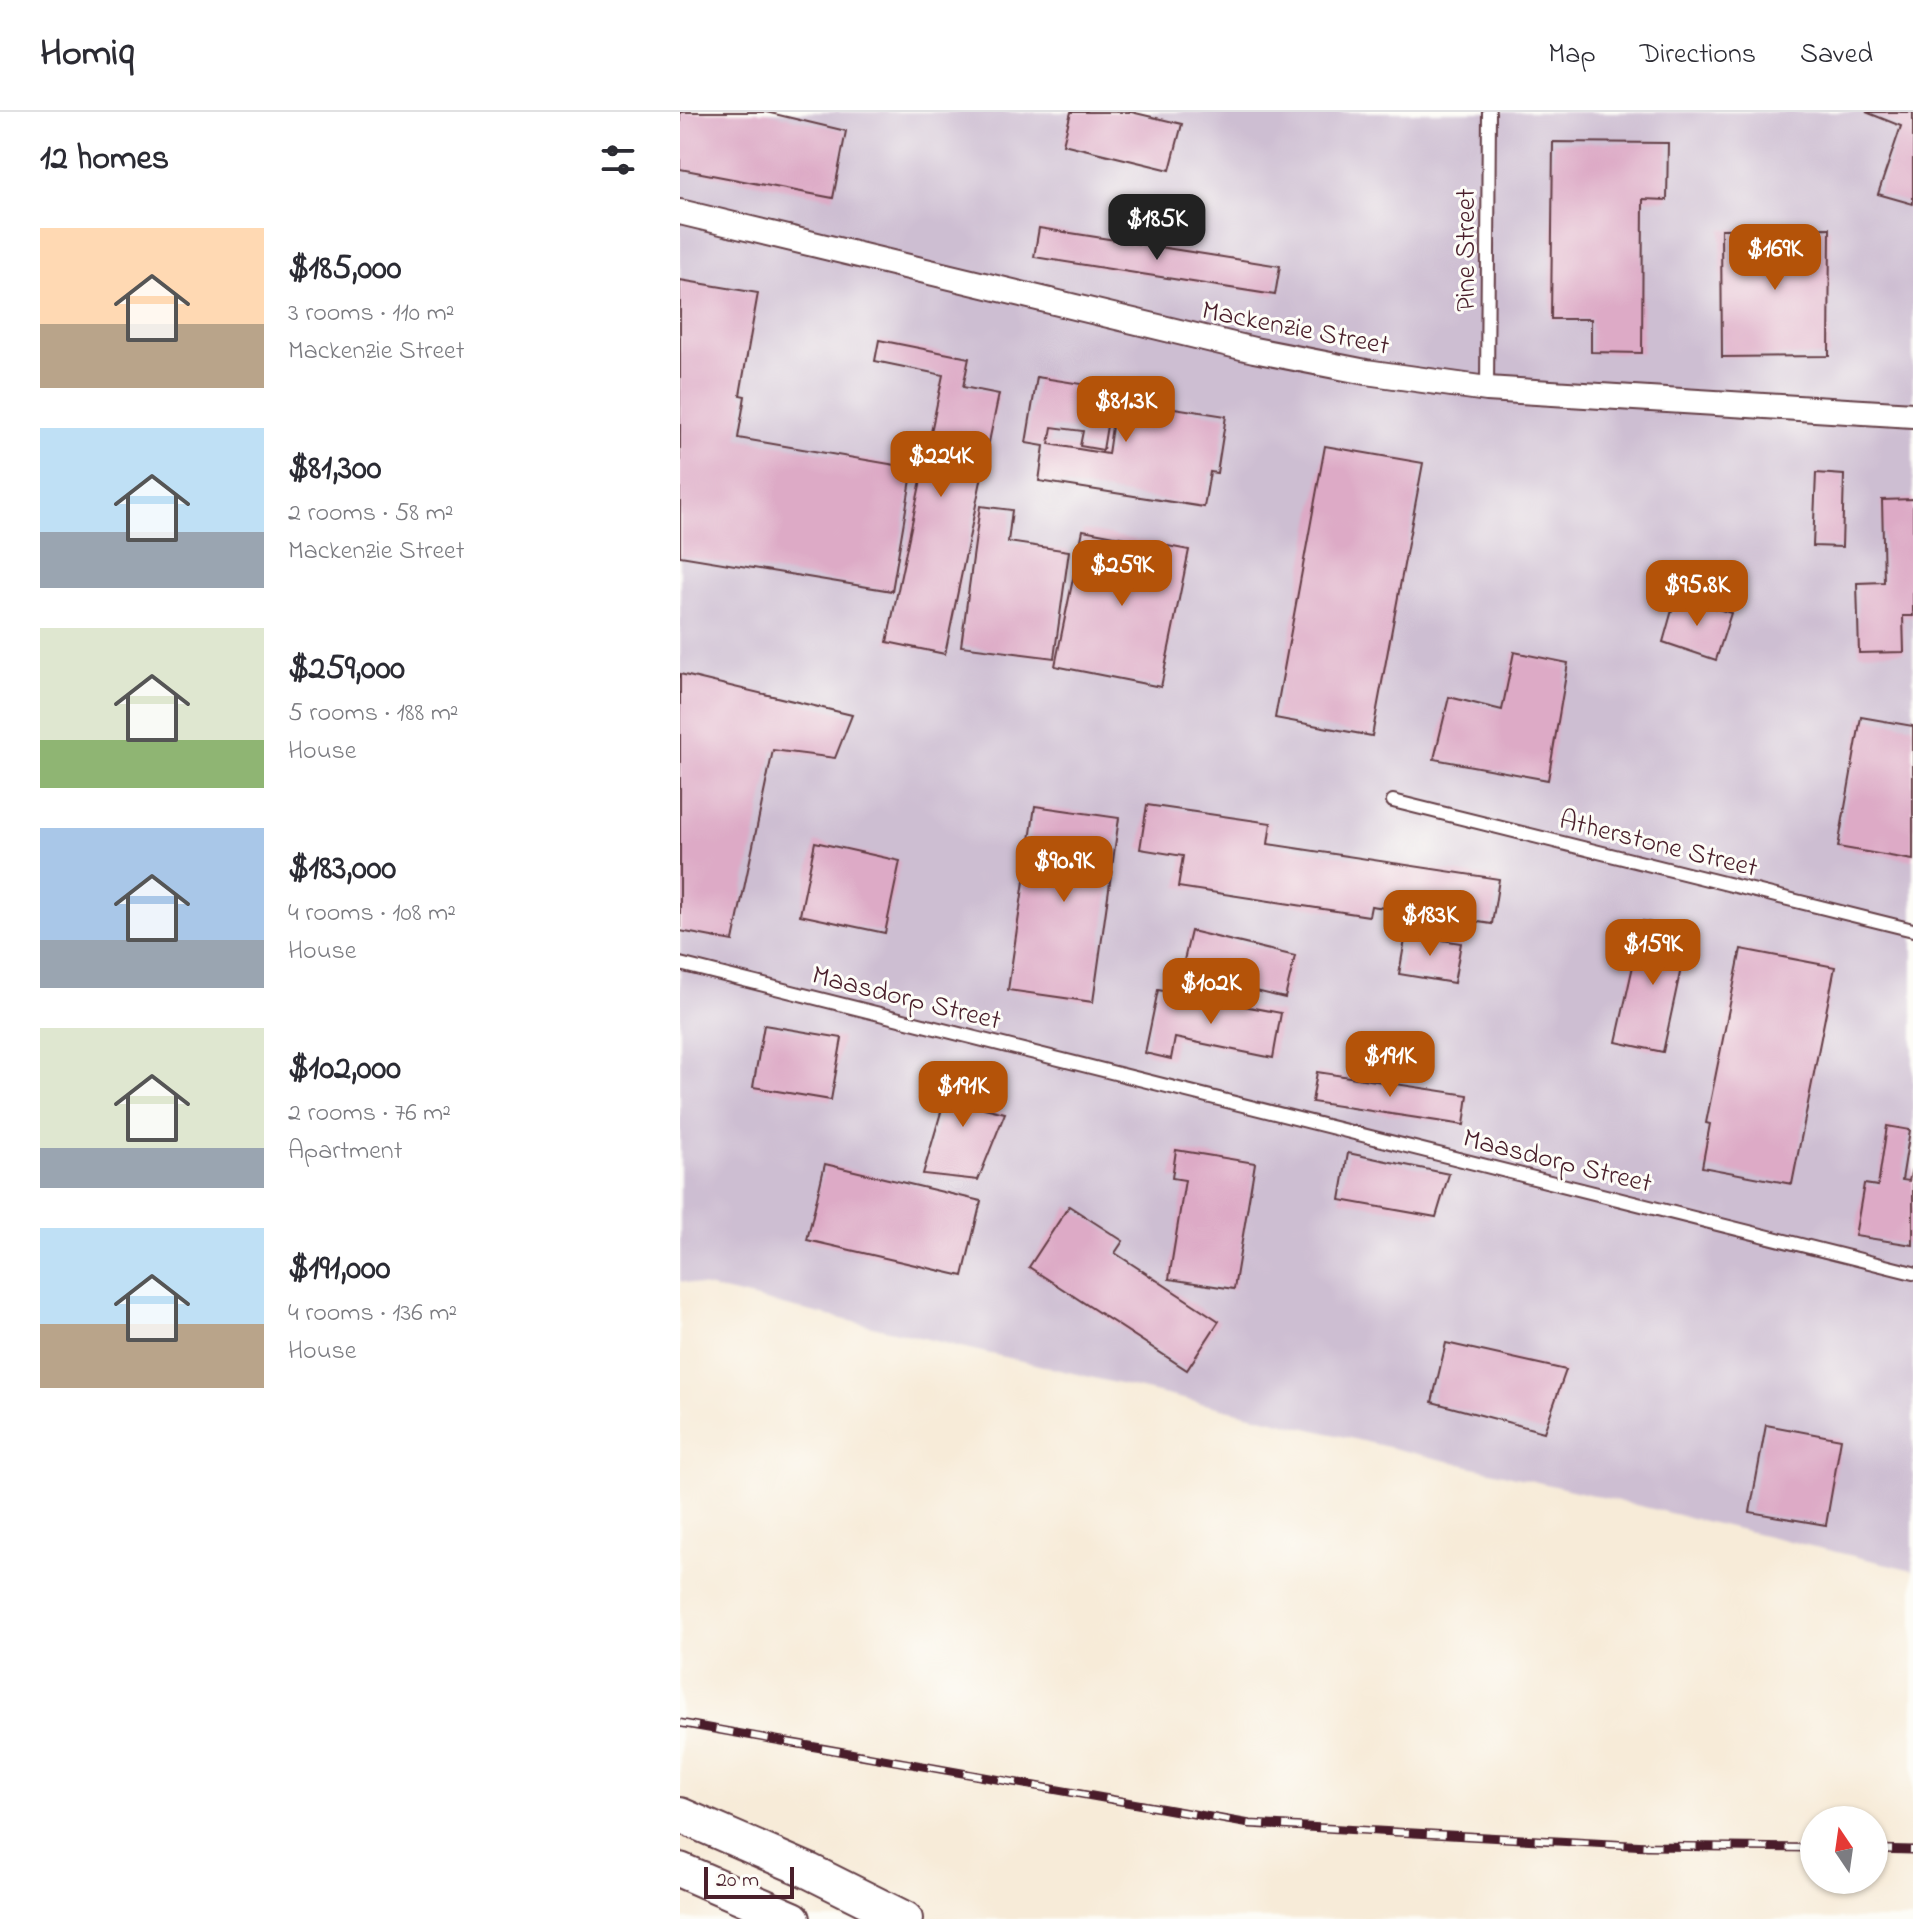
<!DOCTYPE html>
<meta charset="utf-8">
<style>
:root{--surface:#fff;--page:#f7f7f7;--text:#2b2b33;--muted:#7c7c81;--line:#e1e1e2;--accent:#b45309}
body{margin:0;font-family:"Indie Flower",sans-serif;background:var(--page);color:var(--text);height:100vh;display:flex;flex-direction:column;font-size:30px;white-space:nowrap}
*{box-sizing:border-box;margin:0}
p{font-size:26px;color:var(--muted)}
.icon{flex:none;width:44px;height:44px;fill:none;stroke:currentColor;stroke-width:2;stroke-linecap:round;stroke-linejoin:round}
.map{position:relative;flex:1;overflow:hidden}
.details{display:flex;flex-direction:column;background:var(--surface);width:680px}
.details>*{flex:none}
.needle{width:52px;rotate:347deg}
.controls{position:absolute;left:1120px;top:1694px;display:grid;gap:16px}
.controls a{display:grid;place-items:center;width:88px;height:88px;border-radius:50%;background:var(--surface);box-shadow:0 2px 6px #0004;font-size:40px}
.scale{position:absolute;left:24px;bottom:20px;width:90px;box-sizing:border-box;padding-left:8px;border:4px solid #4a1f2b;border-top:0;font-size:22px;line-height:28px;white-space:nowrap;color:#4a1f2b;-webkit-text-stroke:6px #fdfcf7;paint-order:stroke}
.price{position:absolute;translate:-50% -68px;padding:0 18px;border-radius:16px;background:var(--accent);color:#fff;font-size:26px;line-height:52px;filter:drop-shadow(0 2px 4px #0008)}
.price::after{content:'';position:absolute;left:50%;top:48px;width:24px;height:18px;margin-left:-12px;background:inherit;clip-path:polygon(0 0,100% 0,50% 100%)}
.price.active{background:#222;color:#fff}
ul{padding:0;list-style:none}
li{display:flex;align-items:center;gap:24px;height:200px;padding:0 40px}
li span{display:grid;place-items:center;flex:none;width:224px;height:160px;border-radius:0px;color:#555}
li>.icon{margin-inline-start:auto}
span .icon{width:96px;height:96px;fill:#fffc;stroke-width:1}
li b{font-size:34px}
h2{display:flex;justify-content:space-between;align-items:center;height:96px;padding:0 40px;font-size:34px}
header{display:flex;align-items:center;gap:48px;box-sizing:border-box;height:112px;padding:0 40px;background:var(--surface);border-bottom:2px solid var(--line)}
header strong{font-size:38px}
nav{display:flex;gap:44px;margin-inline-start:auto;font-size:28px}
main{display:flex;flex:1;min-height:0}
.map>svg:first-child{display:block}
.industrial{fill:#cdbed2}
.building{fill:#ddaac6}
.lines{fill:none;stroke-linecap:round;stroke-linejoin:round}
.lane-casing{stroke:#643e45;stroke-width:16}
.street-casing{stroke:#643e45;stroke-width:28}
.secondary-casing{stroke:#643e45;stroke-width:38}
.lane{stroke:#fff;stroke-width:12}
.street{stroke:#fff;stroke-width:24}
.secondary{stroke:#fff;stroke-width:34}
.rail-casing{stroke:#4a1f2b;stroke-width:9}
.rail{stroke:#fdfcf7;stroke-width:6;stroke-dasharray:18;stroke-linecap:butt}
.labels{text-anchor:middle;stroke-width:6;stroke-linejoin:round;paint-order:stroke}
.street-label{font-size:28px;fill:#4a1f2b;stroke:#fdfcf7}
</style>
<header>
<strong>Homiq</strong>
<nav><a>Map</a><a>Directions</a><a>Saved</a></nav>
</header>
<main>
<section class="details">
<h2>12 homes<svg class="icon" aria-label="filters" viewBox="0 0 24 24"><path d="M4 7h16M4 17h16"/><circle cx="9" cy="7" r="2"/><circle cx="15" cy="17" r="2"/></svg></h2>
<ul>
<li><span style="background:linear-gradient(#ffd9b3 60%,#b9a48a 0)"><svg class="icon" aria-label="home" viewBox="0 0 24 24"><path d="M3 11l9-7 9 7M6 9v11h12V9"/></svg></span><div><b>$185,000</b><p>3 rooms · 110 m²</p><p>Mackenzie Street</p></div></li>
<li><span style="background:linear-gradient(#bfe0f5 65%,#9aa5b1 0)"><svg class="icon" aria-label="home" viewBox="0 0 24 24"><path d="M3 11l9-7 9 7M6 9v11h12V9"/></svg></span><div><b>$81,300</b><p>2 rooms · 58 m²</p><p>Mackenzie Street</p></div></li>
<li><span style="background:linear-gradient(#dfe7d0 70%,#8fb573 0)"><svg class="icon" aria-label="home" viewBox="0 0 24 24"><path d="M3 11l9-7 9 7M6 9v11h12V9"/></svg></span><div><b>$259,000</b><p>5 rooms · 188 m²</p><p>House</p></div></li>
<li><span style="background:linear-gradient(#a9c7e8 70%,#9aa5b1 0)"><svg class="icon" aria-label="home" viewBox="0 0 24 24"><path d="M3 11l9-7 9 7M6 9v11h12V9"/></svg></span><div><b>$183,000</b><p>4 rooms · 108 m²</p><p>House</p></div></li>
<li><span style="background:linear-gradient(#dfe7d0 75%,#9aa5b1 0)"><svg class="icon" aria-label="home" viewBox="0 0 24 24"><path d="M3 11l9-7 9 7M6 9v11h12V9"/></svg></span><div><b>$102,000</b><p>2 rooms · 76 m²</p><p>Apartment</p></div></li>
<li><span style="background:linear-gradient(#bfe0f5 60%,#b9a48a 0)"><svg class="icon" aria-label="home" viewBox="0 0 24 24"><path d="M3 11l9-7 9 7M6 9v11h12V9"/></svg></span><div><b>$191,000</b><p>4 rooms · 136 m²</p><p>House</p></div></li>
</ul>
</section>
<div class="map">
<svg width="1233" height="1807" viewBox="0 0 1233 1807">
<rect width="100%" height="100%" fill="#fdfcf7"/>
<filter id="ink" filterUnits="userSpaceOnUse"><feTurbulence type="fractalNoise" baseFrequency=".0125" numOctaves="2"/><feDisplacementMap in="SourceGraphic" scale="16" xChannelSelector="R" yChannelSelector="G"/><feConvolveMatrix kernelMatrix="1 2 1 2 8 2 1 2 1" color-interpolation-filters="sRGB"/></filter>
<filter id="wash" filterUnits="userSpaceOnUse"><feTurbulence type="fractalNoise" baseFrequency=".006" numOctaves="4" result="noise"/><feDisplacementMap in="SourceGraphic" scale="32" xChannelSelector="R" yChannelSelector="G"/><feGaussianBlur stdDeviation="1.8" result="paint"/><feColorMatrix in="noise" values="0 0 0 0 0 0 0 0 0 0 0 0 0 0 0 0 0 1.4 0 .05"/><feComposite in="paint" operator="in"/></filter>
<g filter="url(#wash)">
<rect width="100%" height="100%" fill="#f7ebd8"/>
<polygon class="industrial" points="0,0 1233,0 1233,1458 0,1169"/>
<g id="blocks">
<g class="building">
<polygon points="0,0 86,0 166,19 153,86 0,57"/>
<polygon points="391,0 451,0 502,12 490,58 383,32"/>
<polygon points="1186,0 1233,0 1233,92 1198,82 1221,14"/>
<polygon points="873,30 988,31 987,88 963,87 962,241 911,240 911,207 871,207"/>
<polygon points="359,116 600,154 595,183 354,145"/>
<polygon points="1150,116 1149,244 1042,245 1041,117"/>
<polygon points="0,168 78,181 60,283 65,284 58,326 233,356 212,479 0,444"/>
<polygon points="199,228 289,246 283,275 319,282 265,542 207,530 263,263 195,249"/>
<polygon points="357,265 433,277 423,338 400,334 403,319 372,315 369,332 428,342 436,287 546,304 537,361 530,360 524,395 359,369 364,334 346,331"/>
<polygon points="645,334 743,351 692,624 595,606"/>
<polygon points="1136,361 1164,363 1162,435 1133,434"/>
<polygon points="1233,387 1233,504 1223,504 1224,540 1179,541 1177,471 1204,470 1202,388"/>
<polygon points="300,394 332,398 328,430 389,439 374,546 281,534"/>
<polygon points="403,418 509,438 481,575 375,554"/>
<polygon points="996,484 1051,501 1036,548 983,530"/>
<polygon points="834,540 888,551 868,668 754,647 769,585 822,598"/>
<polygon points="0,562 172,603 155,646 93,638 53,829 0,819"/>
<polygon points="1181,605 1233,614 1233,748 1158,735"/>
<polygon points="467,693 591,711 588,732 819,767 812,812 691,794 689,804 498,775 503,744 460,737"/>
<polygon points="355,694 439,706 413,890 328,878"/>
<polygon points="135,730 220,749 205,821 120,803"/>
<polygon points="963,809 1009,819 983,940 936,930"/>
<polygon points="511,819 615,844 605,886 501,861"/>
<polygon points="726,822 781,831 774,871 719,862"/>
<polygon points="1061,837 1155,855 1112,1072 1022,1055 1030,1012 1026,1011"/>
<polygon points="478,878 601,901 593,946 495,926 491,947 465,941"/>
<polygon points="84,913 162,926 151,988 73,975"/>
<polygon points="275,952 305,964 300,995 325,1001 298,1068 243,1062"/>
<polygon points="637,960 788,983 784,1013 632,990"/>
<polygon points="1207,1014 1230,1018 1222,1068 1229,1069 1233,1052 1233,1133 1175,1124 1184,1072 1198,1074"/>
<polygon points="496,1038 575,1051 554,1177 489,1167 505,1068 492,1066"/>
<polygon points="668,1041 769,1062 756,1105 660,1088"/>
<polygon points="145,1052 301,1089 283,1164 127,1128"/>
<polygon points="389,1094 443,1129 435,1141 539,1209 507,1258 349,1155"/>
<polygon points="766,1231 886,1258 864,1320 752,1290"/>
<polygon points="1086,1313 1161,1327 1146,1413 1070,1400"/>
</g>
</g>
</g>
<g filter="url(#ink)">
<use href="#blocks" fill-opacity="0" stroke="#643e45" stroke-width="2"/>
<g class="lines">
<g class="lane-casing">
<g id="lane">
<polyline points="807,277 809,0"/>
<polyline points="713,689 1233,818"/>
<polyline points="0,852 1233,1161"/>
</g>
</g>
<g class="street-casing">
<polyline id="street" points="0,100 574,238 686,260 807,277 1233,303"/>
</g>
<g class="secondary-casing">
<g id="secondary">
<polyline points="0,1703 129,1759 225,1807"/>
<polyline points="0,1758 113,1807"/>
</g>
</g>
<use href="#lane" class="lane"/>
<use href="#street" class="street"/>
<use href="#secondary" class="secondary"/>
<g class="rail-casing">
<g id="rail">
<polyline points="0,1611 570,1712 968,1734 1134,1736"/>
<polyline points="1194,1737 1233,1738"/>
</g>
</g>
<use href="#rail" class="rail"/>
</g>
</g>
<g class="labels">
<g class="street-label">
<text transform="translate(784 138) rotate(-90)" y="10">Pine Street</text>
<text transform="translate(616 214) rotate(11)" y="10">Mackenzie Street</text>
<text transform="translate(979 730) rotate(14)" y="10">Atherstone Street</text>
<text transform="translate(227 884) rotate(14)" y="10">Maasdorp Street</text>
<text transform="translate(878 1047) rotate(14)" y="10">Maasdorp Street</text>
</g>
</g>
</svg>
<div class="controls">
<a><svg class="needle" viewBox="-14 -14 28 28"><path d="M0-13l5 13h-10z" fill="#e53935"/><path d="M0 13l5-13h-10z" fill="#7c7c81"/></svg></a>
</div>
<div class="scale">20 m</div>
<b class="price active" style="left:477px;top:150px">$185K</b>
<b class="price" style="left:1095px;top:180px">$169K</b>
<b class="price" style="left:446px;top:332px">$81.3K</b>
<b class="price" style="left:261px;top:387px">$224K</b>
<b class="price" style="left:442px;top:496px">$259K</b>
<b class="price" style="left:1017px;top:516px">$95.8K</b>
<b class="price" style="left:384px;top:792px">$90.9K</b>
<b class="price" style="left:750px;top:846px">$183K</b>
<b class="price" style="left:973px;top:875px">$159K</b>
<b class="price" style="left:531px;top:914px">$102K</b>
<b class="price" style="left:710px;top:987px">$191K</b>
<b class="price" style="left:283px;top:1017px">$191K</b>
</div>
</main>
